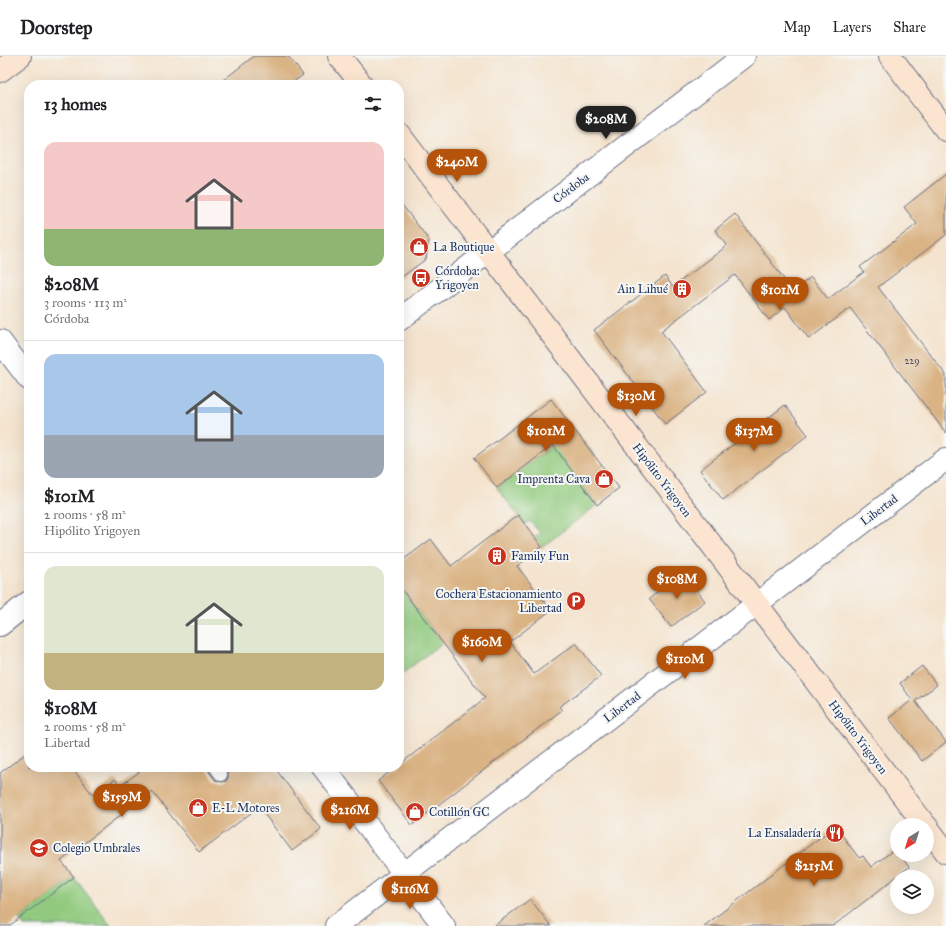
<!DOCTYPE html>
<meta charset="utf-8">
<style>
:root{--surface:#fff;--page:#f2f2f2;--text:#202124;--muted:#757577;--line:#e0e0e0;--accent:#b45309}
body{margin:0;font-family:"IM FELL Great Primer",serif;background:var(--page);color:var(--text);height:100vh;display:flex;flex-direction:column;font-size:15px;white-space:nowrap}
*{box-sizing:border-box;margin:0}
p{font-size:13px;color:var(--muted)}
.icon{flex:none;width:22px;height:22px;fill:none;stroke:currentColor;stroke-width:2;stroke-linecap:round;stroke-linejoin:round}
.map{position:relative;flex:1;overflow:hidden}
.panel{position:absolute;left:24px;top:24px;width:380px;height:692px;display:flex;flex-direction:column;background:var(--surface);border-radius:16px;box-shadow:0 4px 16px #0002}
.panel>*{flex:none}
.needle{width:26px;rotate:218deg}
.tools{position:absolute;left:890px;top:762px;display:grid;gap:8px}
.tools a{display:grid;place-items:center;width:44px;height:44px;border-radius:50%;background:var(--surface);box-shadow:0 4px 16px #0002;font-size:20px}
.price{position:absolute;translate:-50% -34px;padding:0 9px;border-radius:14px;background:var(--accent);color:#fff;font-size:13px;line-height:26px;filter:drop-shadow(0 1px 2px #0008)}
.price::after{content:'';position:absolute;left:50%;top:24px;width:12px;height:9px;margin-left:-6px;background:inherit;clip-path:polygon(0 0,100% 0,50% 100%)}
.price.selected{background:#222;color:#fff}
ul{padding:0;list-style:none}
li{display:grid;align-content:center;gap:8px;height:212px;padding:0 20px}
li+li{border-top:1px solid var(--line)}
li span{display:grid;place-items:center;height:124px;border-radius:12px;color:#555}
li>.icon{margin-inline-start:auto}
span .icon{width:72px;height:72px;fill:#fffc;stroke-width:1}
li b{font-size:17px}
h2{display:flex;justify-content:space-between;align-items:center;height:48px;padding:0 20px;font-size:17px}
header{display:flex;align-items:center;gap:24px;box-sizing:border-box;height:56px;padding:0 20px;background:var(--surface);border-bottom:1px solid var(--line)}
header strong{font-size:19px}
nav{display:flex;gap:22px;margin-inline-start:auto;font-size:14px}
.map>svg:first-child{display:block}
.green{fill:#91ca7e;stroke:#567c6e}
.building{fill:#dab384}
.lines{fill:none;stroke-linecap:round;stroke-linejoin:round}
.lane-casing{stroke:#676e86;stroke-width:14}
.street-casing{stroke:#676e86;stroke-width:24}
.secondary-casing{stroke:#676e86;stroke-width:24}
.lane{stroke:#fff;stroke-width:12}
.street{stroke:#fff;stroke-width:22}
.secondary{stroke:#fce5d0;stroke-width:22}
.labels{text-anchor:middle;stroke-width:4;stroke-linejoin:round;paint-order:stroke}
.number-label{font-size:10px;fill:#4b5068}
.street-label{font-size:12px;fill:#1b2f5e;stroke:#f6f6f2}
.poi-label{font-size:12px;fill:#1b2f5e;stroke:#f6f6f2;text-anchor:start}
</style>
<header>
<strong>Doorstep</strong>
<nav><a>Map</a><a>Layers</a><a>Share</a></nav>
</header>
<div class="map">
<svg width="946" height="870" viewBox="0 0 946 870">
<rect width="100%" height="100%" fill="#f6f6f2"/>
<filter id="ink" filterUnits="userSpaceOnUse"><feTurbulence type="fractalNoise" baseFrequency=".025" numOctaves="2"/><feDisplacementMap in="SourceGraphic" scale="8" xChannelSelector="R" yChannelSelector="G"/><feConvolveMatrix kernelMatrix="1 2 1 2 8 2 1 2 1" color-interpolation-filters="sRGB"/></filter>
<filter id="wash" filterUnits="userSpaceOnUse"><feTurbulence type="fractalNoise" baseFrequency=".012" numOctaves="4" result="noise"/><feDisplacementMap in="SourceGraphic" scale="16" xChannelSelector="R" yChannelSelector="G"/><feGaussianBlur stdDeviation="0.9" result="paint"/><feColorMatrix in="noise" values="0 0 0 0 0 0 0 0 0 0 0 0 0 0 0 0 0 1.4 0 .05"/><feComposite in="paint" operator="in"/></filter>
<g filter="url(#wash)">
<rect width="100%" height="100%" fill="#f4e4cf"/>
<g class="green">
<polygon points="574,373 595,400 573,417 597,449 542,491 535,481 540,477 530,465 525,468 497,432"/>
<polygon points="399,530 442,587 399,620"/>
<polygon points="74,821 111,870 24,870 19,863"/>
</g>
<g id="blocks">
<g class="building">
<polygon points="254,0 288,0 303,19 289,29 217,29"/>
<polygon points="946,118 946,179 878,231 946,319 946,377 850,252 809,283 785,251 769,264 735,219 661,275 707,336 665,368 594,274 665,220 673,231 719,196 727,189 715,174 735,158 793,235 811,221 828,243 864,216 860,211 917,168 904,151"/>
<polygon points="399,145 429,184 426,203 399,223"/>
<polygon points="551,343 619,432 597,449 553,389 497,432 474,402"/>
<polygon points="785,349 808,379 723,444 700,414"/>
<polygon points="518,459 542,491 517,510 551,554 510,586 534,618 576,587 601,620 559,651 562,654 412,769 378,725 396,711 399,711 399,709 485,642 399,530 399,507 431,483 451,510"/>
<polygon points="683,516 705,545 671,571 649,543"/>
<polygon points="922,610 937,629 915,645 946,686 922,705 889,662 912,644 900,627"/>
<polygon points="29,695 29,711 71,711 93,739 115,723 120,730 146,711 208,711 209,716 215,724 222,726 226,725 228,722 228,718 224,711 274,711 321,773 292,795 259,751 199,796 152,735 61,805 74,821 9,870 0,870 0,717"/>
<polygon points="835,770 859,802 863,800 871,811 895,793 897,795 897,799 900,799 909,811 833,870 704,870"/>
<polygon points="530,843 551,870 494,870"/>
</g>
</g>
</g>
<g filter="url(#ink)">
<use href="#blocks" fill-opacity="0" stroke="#676e86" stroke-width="1"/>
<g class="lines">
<g class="lane-casing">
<polyline id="lane" points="215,711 221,719"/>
</g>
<g class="street-casing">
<g id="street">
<polyline points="399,264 744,0"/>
<polyline points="0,285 29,323"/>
<polyline points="0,569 29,546"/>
<polyline points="323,711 444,870"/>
<polyline points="336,870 946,403"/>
</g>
</g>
<g class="secondary-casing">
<g id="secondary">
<polyline points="339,0 362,29"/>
<polyline points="890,0 946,74"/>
<polyline points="0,15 20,0"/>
<polyline points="399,78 925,769"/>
<polyline points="927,771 946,796"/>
</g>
</g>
<use href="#lane" class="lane"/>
<use href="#street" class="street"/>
<use href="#secondary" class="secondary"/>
</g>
</g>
<defs>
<g id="shop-disc" transform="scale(1)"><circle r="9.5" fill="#c8321e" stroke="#f6f6f2"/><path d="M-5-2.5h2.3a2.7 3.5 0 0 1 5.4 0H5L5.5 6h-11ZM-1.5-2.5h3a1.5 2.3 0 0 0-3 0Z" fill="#fff"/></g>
<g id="bus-disc" transform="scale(1)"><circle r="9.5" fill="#c8321e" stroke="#f6f6f2"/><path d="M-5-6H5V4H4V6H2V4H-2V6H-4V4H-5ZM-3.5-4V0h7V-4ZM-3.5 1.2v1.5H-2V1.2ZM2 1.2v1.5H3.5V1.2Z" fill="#fff"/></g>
<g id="building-disc" transform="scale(1)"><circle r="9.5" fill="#c8321e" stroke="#f6f6f2"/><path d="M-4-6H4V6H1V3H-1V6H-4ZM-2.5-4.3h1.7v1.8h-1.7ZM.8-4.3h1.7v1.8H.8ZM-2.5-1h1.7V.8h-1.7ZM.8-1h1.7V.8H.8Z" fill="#fff"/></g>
<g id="parking-disc" transform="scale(1)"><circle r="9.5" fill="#c8321e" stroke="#f6f6f2"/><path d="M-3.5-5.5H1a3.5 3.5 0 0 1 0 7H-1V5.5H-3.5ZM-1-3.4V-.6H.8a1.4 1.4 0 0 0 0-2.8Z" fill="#fff"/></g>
<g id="restaurant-disc" transform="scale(1)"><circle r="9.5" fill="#c8321e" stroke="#f6f6f2"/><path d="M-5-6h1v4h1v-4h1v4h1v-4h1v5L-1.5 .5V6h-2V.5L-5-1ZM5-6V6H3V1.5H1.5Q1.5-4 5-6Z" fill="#fff"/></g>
<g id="school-disc" transform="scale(1)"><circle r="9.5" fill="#c8321e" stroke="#f6f6f2"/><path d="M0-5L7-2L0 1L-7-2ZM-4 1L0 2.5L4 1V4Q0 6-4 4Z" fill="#fff"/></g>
</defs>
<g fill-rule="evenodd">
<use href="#shop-disc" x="419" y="191"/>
<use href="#bus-disc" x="421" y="222"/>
<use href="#building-disc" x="682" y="233"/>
<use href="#shop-disc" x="604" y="423"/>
<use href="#building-disc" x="497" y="500"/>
<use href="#parking-disc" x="576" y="545"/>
<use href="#shop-disc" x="198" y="752"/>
<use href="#shop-disc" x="415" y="756"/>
<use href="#restaurant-disc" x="835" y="777"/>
<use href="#school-disc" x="39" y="792"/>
</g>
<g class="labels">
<g class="number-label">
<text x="912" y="308">229</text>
</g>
<g class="street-label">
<text transform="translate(571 132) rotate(-37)" y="4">Córdoba</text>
<text transform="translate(662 424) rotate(53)" y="4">Hipólito Yrigoyen</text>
<text transform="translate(879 454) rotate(-37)" y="4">Libertad</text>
<text transform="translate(622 651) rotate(-37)" y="4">Libertad</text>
<text transform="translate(858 681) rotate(53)" y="4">Hipólito Yrigoyen</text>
</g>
<g class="poi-label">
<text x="433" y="195">La Boutique</text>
<text x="435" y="219">Córdoba:<tspan x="435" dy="14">Yrigoyen</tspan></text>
<text x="668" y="237" text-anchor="end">Ain Lihué</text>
<text x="590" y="427" text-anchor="end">Imprenta Cava</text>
<text x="511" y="504">Family Fun</text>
<text x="562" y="542" text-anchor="end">Cochera Estacionamiento<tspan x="562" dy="14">Libertad</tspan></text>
<text x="212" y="756">E-L Motores</text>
<text x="429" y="760">Cotillón GC</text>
<text x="821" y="781" text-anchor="end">La Ensaladería</text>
<text x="53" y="796">Colegio Umbrales</text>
</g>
</g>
</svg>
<div class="tools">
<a><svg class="needle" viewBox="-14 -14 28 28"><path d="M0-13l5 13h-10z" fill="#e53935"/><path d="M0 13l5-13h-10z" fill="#757577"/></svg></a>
<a><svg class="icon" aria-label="layers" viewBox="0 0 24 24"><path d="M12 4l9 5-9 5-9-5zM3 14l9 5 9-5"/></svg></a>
</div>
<b class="price selected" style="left:606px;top:84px">$208M</b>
<b class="price" style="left:457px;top:127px">$240M</b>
<b class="price" style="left:780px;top:255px">$101M</b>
<b class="price" style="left:636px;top:361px">$130M</b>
<b class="price" style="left:546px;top:396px">$101M</b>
<b class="price" style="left:754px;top:396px">$137M</b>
<b class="price" style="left:677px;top:544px">$108M</b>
<b class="price" style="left:482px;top:607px">$160M</b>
<b class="price" style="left:685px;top:624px">$110M</b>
<b class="price" style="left:122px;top:762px">$159M</b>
<b class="price" style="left:350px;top:775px">$216M</b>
<b class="price" style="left:814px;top:831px">$215M</b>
<b class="price" style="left:410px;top:854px">$116M</b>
<section class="panel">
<h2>13 homes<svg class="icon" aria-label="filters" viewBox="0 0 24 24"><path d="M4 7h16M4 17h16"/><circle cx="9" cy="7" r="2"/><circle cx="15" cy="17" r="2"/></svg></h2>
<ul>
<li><span style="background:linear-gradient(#f6c9c9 70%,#8fb573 0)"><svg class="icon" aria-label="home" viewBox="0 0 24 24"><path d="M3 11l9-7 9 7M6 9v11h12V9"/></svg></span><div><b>$208M</b><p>3 rooms · 113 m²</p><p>Córdoba</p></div></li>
<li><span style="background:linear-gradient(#a9c7e8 65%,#9aa5b1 0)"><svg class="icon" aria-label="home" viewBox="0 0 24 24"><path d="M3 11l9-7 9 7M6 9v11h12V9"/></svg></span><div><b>$101M</b><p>2 rooms · 58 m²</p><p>Hipólito Yrigoyen</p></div></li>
<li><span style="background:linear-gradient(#dfe7d0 70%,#c2b280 0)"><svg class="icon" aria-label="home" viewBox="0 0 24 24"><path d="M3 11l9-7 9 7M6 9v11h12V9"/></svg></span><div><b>$108M</b><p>2 rooms · 58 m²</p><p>Libertad</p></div></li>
</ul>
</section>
</div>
